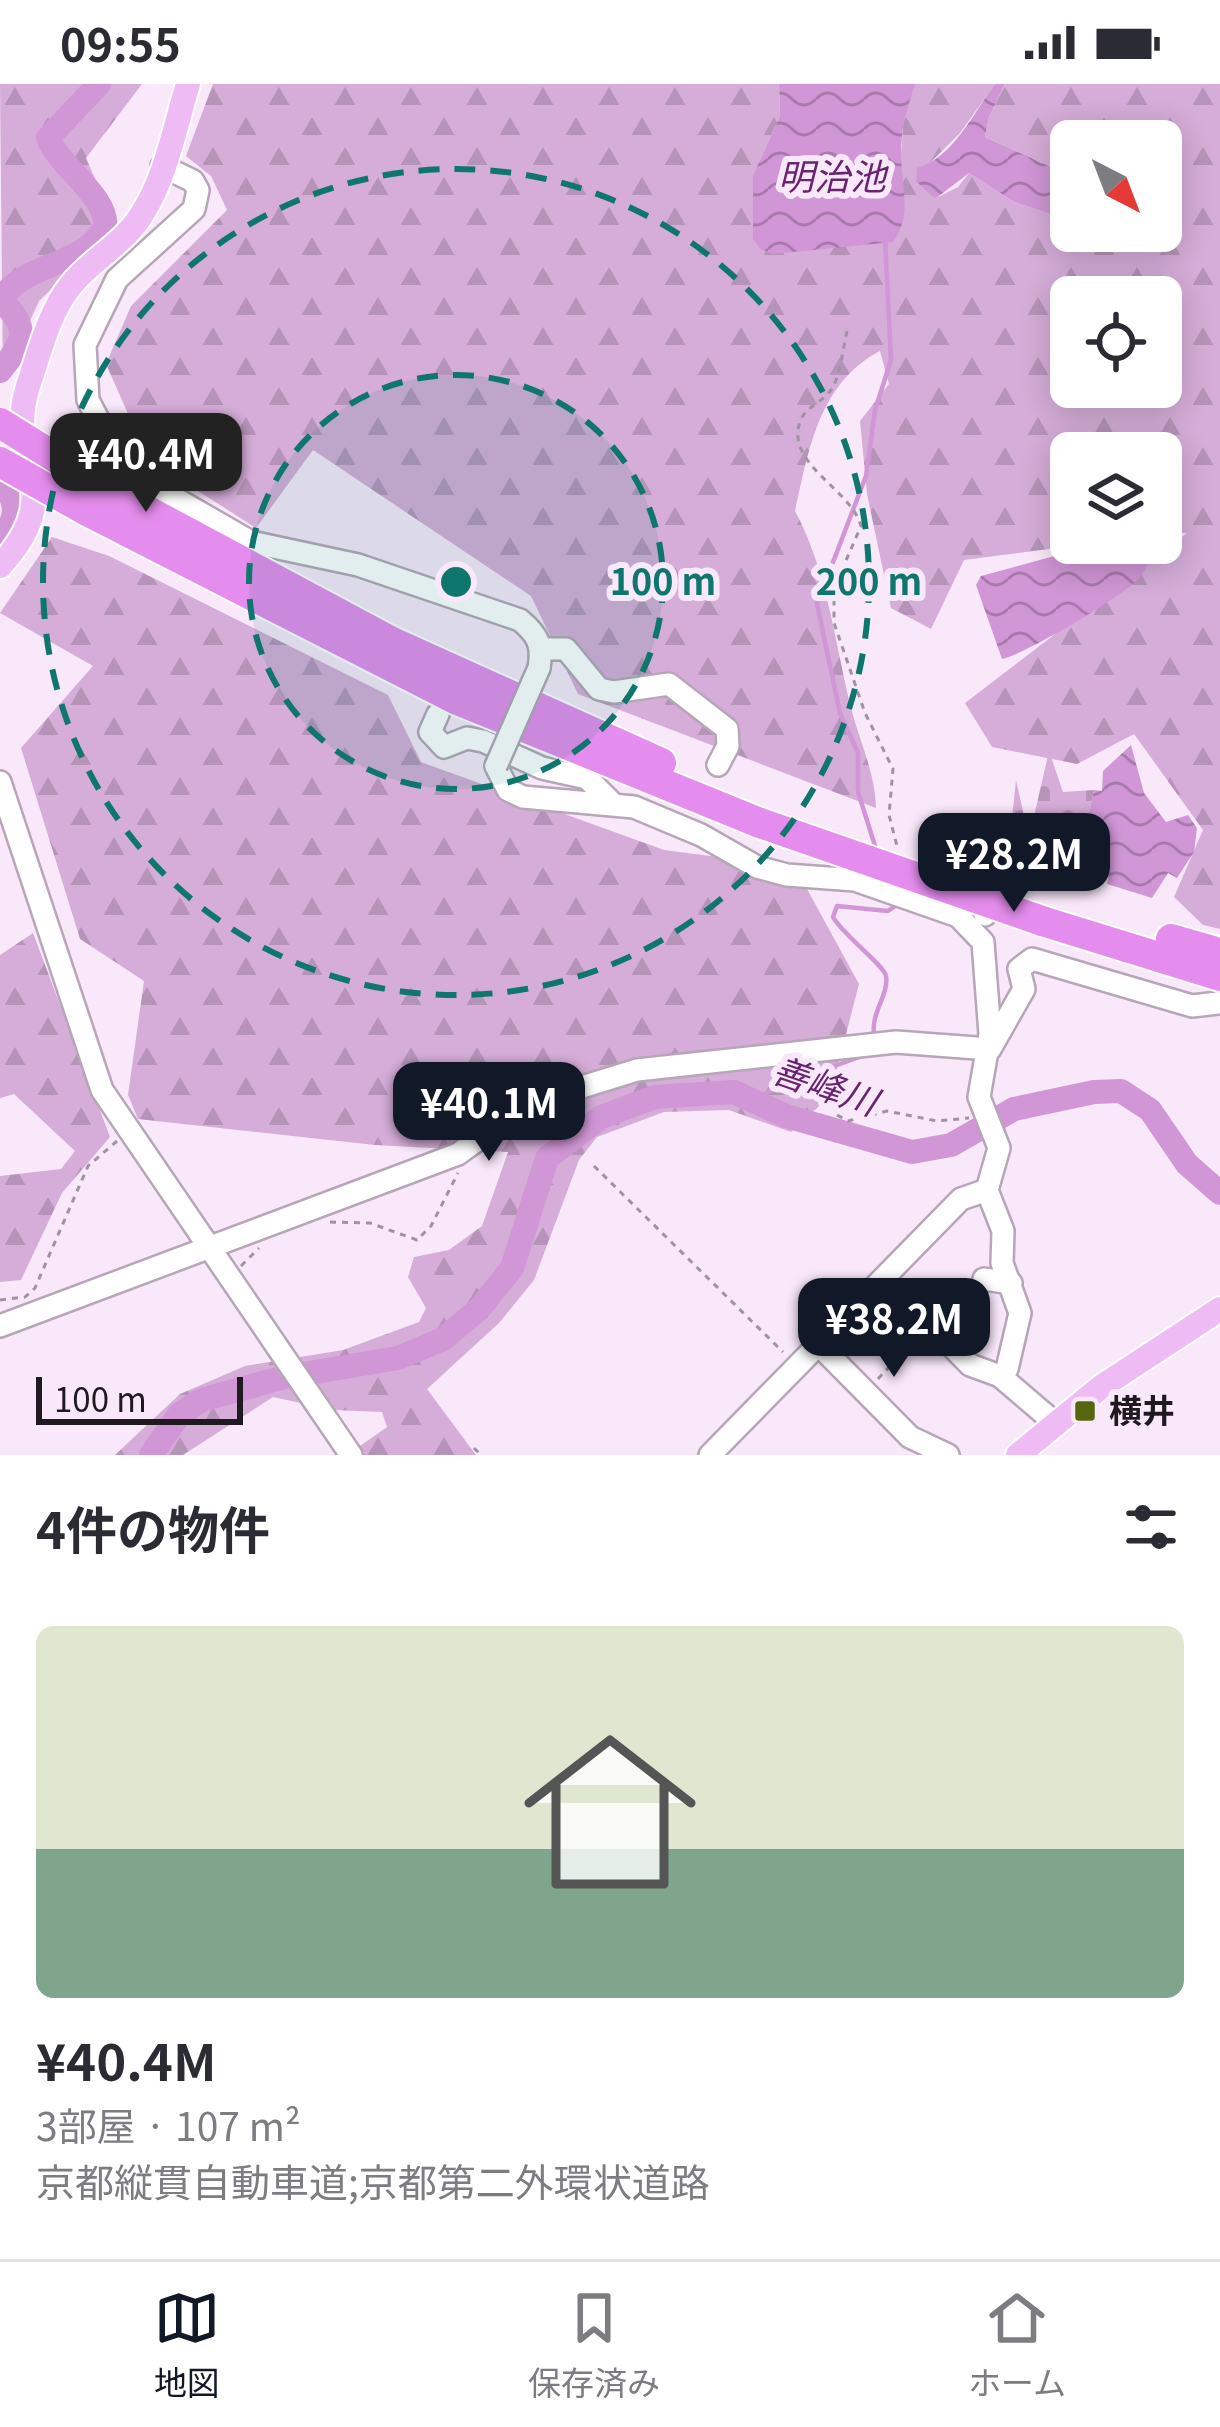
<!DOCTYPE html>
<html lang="ja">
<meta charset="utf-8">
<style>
:root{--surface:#fff;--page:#f7f7f7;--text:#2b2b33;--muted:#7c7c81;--line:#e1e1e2;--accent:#111827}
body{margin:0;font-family:Georgia,"Noto Sans JP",serif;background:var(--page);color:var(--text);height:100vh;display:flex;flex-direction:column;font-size:45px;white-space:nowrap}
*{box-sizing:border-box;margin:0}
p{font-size:39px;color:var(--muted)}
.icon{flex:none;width:66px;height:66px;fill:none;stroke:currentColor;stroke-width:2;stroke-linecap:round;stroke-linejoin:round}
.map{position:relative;height:1371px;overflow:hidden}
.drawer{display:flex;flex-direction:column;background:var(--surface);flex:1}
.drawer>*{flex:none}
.needle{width:78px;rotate:138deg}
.tools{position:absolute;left:1050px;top:36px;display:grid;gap:24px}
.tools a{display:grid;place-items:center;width:132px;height:132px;border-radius:18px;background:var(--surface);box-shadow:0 6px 30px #0003;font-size:60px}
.scale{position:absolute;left:36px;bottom:30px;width:207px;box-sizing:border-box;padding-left:12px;border:6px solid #1f1920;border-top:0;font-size:33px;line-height:42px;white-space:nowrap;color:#1f1920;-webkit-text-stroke:9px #f9e8fa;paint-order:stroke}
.price{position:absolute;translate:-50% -102px;padding:0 27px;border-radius:24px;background:var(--accent);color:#fff;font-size:39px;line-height:78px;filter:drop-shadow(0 3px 6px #0008)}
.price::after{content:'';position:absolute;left:50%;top:72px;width:36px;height:27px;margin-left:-18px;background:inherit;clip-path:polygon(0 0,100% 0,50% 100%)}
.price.active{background:#222;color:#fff}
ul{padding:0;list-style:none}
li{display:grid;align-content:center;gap:24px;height:636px;padding:0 36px}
li span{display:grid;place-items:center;height:372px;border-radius:18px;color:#555}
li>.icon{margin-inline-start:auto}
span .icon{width:216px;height:216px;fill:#fffc;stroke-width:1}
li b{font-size:51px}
h2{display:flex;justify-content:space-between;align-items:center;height:144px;padding:0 36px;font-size:51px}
.status{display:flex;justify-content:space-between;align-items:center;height:84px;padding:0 60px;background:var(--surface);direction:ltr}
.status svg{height:33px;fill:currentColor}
.tabs{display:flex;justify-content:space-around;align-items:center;height:168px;border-top:3px solid var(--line);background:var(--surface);font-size:33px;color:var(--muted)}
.tabs a{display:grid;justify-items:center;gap:6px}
.tabs .active{color:var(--accent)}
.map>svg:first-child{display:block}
.forest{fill:url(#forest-firs);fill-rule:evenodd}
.cemetery{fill:url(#cemetery-stones)}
.water{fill:url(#water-waves)}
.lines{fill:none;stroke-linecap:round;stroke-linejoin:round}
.stream{stroke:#d096d5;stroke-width:4.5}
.river{stroke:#d096d5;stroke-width:24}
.minor-casing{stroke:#b6a6b7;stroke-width:26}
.major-casing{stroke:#fff;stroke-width:28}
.highway-casing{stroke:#fff;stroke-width:34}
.path{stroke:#9f93a0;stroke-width:3;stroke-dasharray:6 6;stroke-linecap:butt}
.minor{stroke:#fff;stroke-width:21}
.major{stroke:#efbbf5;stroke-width:24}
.highway{stroke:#e58dee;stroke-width:30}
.minor-bridge-casing{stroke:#b6a6b7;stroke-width:26;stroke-linecap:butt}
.highway-bridge-casing{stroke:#fff;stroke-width:34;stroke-linecap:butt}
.minor-bridge{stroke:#fff;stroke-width:21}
.highway-bridge{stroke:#e58dee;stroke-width:30}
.ring{fill:none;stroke:#0f766e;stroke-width:6;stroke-dasharray:21 15}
.poi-dot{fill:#56660d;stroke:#f9e8fa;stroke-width:4.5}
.labels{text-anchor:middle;stroke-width:12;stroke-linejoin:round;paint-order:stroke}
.poi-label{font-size:33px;font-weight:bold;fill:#1f1920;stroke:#f9e8fa;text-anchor:start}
.water-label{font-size:36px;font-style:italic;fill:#68246f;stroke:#f9e8fa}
.centre{fill:#0f766e;stroke:#f9e8fa;stroke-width:6}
.ring-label{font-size:36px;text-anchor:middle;font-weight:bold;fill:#0f766e;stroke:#f9e8fa;stroke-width:12;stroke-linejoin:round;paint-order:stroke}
</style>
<div class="status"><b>09:55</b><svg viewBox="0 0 49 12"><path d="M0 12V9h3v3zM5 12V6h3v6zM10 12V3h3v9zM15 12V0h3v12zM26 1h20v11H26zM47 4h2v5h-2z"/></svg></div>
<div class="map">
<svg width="1220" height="1371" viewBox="0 0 1220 1371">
<defs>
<pattern id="forest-firs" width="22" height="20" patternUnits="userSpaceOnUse" patternTransform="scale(3)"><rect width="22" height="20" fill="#d5add8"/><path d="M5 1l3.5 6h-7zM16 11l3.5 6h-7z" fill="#b694b9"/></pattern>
<pattern id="cemetery-stones" width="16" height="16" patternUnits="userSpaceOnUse" patternTransform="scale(3)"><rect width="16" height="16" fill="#d5add8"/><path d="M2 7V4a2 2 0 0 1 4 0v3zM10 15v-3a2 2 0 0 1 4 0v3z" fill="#b694b9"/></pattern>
<pattern id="water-waves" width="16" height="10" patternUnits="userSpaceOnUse" patternTransform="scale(3)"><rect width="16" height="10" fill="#d096d5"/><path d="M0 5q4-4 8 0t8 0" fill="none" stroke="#a87aac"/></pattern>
</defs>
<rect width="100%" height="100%" fill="#f9e8fa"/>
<g class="forest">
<polygon points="0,0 142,0 86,74 116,143 39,217 3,296"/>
<path d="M 213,0 L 779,0 L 780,32 L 753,91 L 901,69 L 904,30 L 916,0 L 995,0 L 960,49 L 928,81 L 934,115 L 958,103 L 969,89 L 1014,118 L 1071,137 L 1071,147 L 1161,147 L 1161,57 L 1071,57 L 1071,92 L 985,53 L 989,33 L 1005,0 L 1220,0 L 1220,845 L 1203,841 L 1174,813 L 1203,746 L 1134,650 L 1077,680 L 992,663 L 965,619 L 1187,449 L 1161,450 L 1161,369 L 1071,369 L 1071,459 L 1095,459 L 964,476 L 931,545 L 891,524 L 867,410 L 860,337 L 889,300 L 880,267 C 819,299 809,365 795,427 C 827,486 835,559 851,624 C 860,659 875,688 876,724 L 578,610 L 531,512 L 313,366 L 256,444 L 148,375 L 106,280 L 131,222 L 227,126 L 211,92 L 186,72 ZM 1071,213 L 1161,213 L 1161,303 L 1071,303 Z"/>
<polygon points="52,453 109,472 388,611 421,678 664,766 795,783 859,900 830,1012 791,1048 729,1026 664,1028 597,1053 579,1076 534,1196 499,1239 427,1305 476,1371 361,1371 360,1362 387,1343 382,1328 333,1326 273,1313 183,1371 115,1371 180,1310 245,1282 343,1266 419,1238 426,1224 408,1193 414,1173 449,1166 482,1142 508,1068 375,1061 138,1035 128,1011 144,897 80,855 21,664 93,582 0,529"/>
<polygon points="33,849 110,1053 62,1109 21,1196 0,1198 0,1092 61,1085 75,1067 14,1010 0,1014 0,871"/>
</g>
<polygon class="cemetery" points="1049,667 1063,708 1094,706 1080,771 1041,768 1018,782 1007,781 1016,696 1029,754"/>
<g class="water">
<path d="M 779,0 L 916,0 C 907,22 902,41 901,65 C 900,97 914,131 893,158 L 773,170 L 760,165 L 753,155 L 753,91 L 780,32 Z"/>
<path d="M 995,0 L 1005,0 L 989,33 L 985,53 L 1071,92 L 1071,137 L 1014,118 L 969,89 L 935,115 L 916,97 L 917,84 C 953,74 974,28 995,0 Z"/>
<path d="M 1102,459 L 1145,459 C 1151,473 1149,482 1139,494 C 1125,511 1026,570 1002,575 L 976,501 L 981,492 Z"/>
<polygon points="1131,661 1144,709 1166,738 1188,731 1197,744 1194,768 1177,794 1168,789 1152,814 1107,800 1110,785 1079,774 1094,706 1102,707 1103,687"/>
</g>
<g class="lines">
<g class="stream">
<polyline points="876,765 858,708 858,669 840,629 817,520 866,392 875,326 891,276 885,154"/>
<path d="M 874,950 C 871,928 889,911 886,892 C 885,882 842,850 833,833 L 837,822 L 888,827 L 898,820"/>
<polyline points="756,1016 776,1003 865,971"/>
</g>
<g class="river">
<path d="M 0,287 C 26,256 29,244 1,216 C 24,177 82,185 105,143 C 109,113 59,83 48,54 L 99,0"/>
<path d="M 0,398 C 19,417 18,435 0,455"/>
<polyline points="151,1371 179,1331 201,1316 285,1293 398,1274 443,1255 479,1225 512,1184 547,1074 601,1033 655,1013 734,1008 786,1032 912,1068 951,1061 1014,1025 1094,1008 1121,1007 1150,1026 1187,1080 1220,1109"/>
</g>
<g class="minor-casing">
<g id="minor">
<path d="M 162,82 L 193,97 L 198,106 L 194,125 L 117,195 L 85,261 L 88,316 L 116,370 L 152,401 L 251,458 L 358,481 L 520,536 C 538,551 543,561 539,584"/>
<polyline points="542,565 566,565 599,605 614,608 669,600 727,645 728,662 718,681"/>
<polyline points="438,630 430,648 444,663 467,654 483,657 542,684 587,694 611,718"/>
<polyline points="496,682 508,706 523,713 634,723 701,751 757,783 787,791 855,796 958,832 983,858 990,950 979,1013 999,1064 987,1106 1003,1147 1002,1179 1020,1229 1007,1285 1000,1292 1055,1339"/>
<polyline points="0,698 102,1006 351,1371"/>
<polyline points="985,831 994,778"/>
<polyline points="984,1195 1011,1199"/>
<polyline points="930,1240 970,1281 1000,1292"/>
<polyline points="0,1242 458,1070 527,1020 637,986 896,958 990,965 1024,905 1019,885 1032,875 1192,922 1218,919"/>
<polyline points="818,1260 910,1353 948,1371"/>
<polyline points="710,1371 961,1115 987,1106"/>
</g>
</g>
<g class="major-casing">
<g id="major">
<path d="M 0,482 C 71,405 3,382 28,302 C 39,270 49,228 71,201 C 93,174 124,160 142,130 C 166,93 175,42 188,0"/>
<polyline points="1018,1371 1101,1303 1220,1225"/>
</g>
</g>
<g class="highway-casing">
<g id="highway">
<polyline points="103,403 392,558 661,679"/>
<polyline points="87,427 455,615 760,739"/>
<polyline points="1042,837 1220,892"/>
<polyline points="1171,855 1220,869"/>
</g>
</g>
<g class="path">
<path d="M 847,247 C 843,264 841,287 833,303 C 825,318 805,322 800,338 C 785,380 851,405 861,442 L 834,504 L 834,539 L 865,629 L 893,685 L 889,731 L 897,762"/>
<polyline points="837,1031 848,1037 887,1027 937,1037 969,1034"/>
<polyline points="594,1082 783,1268"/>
<polyline points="330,1138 370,1139 417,1156 431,1142 458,1089"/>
<polyline points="241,1182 259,1164"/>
<polyline points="898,1208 916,1226"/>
<polyline points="0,1216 25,1213 35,1204 88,1082 117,1057"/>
<polyline points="878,1295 916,1254"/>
<polyline points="474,1364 481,1371"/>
</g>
<use href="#minor" class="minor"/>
<use href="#major" class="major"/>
<use href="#highway" class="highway"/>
<g class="minor-bridge-casing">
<polyline id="minor-bridge" points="496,682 539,584"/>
</g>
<g class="highway-bridge-casing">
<g id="highway-bridge">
<polyline points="0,339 103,403"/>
<polyline points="0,378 87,427"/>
<polyline points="760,739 1042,837"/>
</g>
</g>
<use href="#minor-bridge" class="minor-bridge"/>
<use href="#highway-bridge" class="highway-bridge"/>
</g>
<circle cx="456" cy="498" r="207" fill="#0f766e" fill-opacity=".12"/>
<g class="ring">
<circle cx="456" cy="498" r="207"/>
<circle cx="456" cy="498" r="413"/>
</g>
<rect class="poi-dot" x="1073" y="1315" width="24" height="24" rx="6"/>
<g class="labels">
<g class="poi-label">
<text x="1109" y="1339">横井</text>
</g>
<g class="water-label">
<text x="832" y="106">明治池</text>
<text transform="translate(825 1002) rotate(19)" y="13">善峰川</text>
</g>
</g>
<circle cx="456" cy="498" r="18" class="centre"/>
<g class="ring-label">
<text x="663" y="511">100 m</text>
<text x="869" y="511">200 m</text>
</g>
</svg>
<div class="tools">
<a><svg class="needle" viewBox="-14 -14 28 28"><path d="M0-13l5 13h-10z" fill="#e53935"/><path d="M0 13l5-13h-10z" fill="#7c7c81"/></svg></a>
<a><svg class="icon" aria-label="locate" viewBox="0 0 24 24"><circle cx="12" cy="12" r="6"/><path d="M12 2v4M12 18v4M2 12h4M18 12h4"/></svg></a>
<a><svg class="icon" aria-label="layers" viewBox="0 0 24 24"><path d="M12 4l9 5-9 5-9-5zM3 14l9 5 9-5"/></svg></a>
</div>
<div class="scale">100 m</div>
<b class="price active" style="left:146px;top:431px">¥40.4M</b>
<b class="price" style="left:1014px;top:831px">¥28.2M</b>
<b class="price" style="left:489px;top:1080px">¥40.1M</b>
<b class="price" style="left:894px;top:1296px">¥38.2M</b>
</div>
<section class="drawer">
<h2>4件の物件<svg class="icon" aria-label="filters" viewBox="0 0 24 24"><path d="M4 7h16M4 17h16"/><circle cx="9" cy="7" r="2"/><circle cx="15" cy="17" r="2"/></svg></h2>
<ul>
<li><span style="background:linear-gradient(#dfe7d0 60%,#7fa58c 0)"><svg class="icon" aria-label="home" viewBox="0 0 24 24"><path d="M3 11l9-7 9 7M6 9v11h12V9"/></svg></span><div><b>¥40.4M</b><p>3部屋 · 107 m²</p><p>京都縦貫自動車道;京都第二外環状道路</p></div></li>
</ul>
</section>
<nav class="tabs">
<a class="active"><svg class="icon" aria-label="map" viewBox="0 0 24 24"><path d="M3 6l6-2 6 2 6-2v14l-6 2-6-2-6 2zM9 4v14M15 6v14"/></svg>地図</a>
<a><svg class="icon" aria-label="saved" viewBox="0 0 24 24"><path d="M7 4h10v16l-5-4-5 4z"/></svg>保存済み</a>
<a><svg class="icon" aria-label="home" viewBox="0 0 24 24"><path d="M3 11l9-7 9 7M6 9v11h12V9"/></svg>ホーム</a>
</nav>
